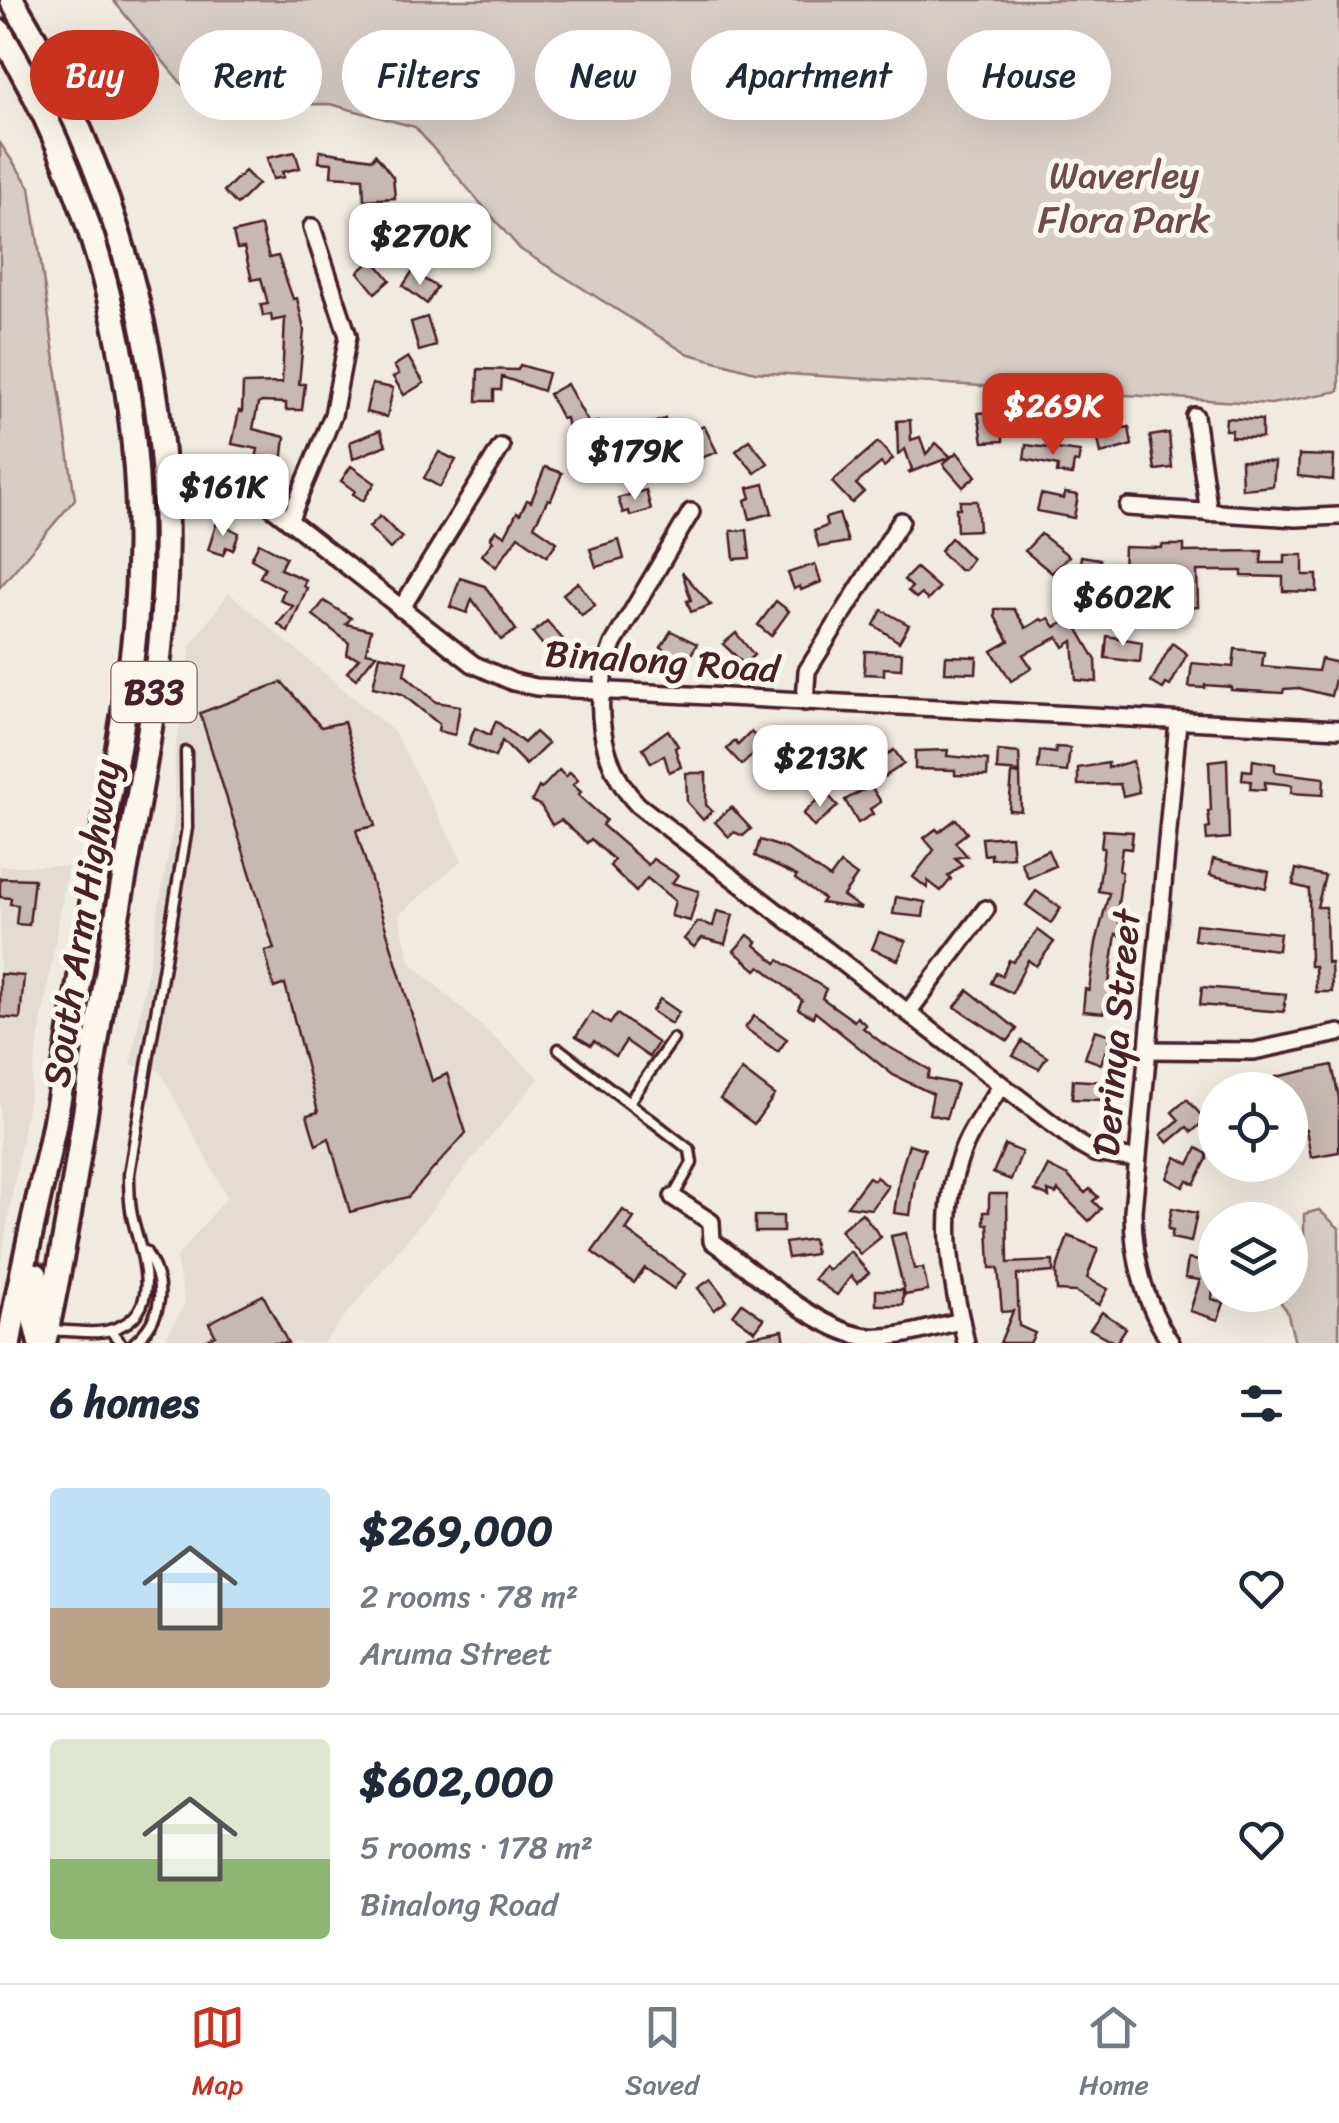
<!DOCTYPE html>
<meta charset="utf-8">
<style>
:root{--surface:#fff;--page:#f6f6f7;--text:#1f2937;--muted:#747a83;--line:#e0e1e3;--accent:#c8321e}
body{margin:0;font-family:Sriracha,sans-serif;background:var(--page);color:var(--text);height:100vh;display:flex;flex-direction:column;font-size:38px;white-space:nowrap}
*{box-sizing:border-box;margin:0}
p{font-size:32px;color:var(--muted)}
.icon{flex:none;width:55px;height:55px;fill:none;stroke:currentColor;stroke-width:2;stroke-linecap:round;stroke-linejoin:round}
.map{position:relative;height:1343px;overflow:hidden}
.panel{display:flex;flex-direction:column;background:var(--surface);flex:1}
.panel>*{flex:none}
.guide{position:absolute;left:30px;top:30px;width:1280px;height:90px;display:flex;gap:20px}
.fabs{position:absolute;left:1198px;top:1072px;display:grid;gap:20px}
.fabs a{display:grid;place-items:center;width:110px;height:110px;border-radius:50%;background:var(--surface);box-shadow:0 10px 40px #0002;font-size:50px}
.price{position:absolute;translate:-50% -85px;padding:0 22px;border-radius:20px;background:#fff;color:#222;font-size:32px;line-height:65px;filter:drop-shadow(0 2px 5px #0008)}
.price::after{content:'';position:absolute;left:50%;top:60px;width:30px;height:22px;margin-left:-15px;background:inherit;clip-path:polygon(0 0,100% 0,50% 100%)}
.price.current{background:var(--accent);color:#fff}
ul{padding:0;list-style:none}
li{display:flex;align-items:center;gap:30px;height:250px;padding:0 50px}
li+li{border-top:2px solid var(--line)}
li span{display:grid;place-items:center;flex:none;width:280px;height:200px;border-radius:10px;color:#555}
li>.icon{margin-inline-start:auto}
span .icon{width:120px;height:120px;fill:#fffc;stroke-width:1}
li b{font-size:42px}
h2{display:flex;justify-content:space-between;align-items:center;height:120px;padding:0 50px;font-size:42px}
.tag{padding:0 35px;border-radius:45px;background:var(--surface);box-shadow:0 10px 40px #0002;font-size:35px;line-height:90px}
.tag.current{background:var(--accent);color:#fff}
.tab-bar{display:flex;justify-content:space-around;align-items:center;height:140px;border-top:2px solid var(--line);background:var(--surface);font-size:28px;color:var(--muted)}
.tab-bar a{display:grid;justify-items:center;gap:5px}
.tab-bar .current{color:var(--accent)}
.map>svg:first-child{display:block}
.built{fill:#e4dbd2}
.green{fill:#d8ccc6;stroke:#917678;stroke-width:2.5}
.building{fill:#c8b8b3;stroke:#4a1f2b;stroke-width:2.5}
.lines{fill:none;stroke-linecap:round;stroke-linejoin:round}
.lane-casing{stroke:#4a1f2b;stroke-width:15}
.street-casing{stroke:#4a1f2b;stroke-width:22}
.primary-casing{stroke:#4a1f2b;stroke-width:30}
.lane{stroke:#fbf7ec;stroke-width:8}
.street{stroke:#fbf7ec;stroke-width:15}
.primary{stroke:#fbf7ec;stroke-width:22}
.labels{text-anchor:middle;stroke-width:10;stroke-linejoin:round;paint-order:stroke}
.shield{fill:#fbf7ec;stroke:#7f6065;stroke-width:2.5}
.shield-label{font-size:35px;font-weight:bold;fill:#4a1f2b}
.park-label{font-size:38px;fill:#6e4a52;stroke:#fbf7ec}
.street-label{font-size:38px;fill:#4a1f2b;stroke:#fbf7ec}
</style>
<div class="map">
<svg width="1339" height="1343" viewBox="0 0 1339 1343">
<rect width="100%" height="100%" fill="#f0eae0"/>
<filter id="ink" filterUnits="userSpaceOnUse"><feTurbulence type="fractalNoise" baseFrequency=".01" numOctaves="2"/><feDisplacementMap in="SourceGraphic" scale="20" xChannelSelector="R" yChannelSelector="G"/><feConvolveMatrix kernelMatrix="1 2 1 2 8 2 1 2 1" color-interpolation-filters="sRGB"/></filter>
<g filter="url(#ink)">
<g class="built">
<polygon points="229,593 394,732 462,860 399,915 410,962 539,1078 323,1343 163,1343 185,1304 176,1258 227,1197 160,1071 131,1065 174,821 175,751 189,667 190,646"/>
<polygon points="0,866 68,866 0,1267"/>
</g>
<g class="green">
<polygon points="113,0 1339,0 1339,391 1271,404 755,372 686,353 520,249 415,127 330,104 199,105"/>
<polygon points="0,143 30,187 75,499 0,587"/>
<polygon points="1319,1210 1339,1228 1339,1343 1295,1343 1287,1311 1275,1295 1290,1295 1290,1263 1297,1261 1304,1244 1304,1214"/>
</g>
<g class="building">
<polygon points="320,151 373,159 375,154 393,177 395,198 364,200 363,178 331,176 332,163 319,162"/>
<polygon points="295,152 300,168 282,172 284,177 273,179 267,158"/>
<polygon points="245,171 258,184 237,205 224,191"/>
<polygon points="380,214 402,234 387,248 371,233 374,230 369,226"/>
<polygon points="261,226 269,258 278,256 293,299 297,298 304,330 299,384 305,384 302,410 286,410 286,403 262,402 258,404 253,429 285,437 282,464 256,459 258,449 232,444 239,411 242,412 243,384 282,383 285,318 272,321 271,314 263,316 261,305 268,304 261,278 252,280 244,248 237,249 233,233"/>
<polygon points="373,259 390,280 375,293 358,272"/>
<polygon points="412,272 437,287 427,304 403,286"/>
<polygon points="427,317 436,346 419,351 411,322"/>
<polygon points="408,357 424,383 404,395 393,377 399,374 394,366"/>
<polygon points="520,365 548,373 543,391 502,377 501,390 494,390 494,401 477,401 478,369 518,370"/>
<polygon points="372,384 393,388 387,417 366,412"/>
<polygon points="567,384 589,424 598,422 605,449 590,452 592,461 575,465 566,418 562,419 549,394"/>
<polygon points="992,412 993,420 1016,419 1016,434 1003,435 1003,441 983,442 978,413"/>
<polygon points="1226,418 1262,420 1262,438 1231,437 1232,430 1225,430"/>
<polygon points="665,419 674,464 658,469 644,426"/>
<polygon points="910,420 911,440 920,437 926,454 936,443 951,457 957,452 976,476 963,487 943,464 951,457 908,473 912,469 905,449 898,454 897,421"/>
<polygon points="704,426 717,452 701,458 689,432"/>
<polygon points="1129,427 1132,445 1101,454 1097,433"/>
<polygon points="380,430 386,445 353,459 350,442"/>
<polygon points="1169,433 1172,468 1155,470 1150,436"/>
<polygon points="749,440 768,463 755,473 736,451"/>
<polygon points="878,442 893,459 884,467 881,463 856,484 864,492 852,503 832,482"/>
<polygon points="1026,445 1080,452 1078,463 1074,462 1072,475 1057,473 1058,466 1024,459"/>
<polygon points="439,452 456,460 440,487 424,478"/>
<polygon points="1299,455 1334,456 1333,480 1298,476"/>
<polygon points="1241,460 1275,462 1273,486 1242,489"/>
<polygon points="351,466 375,483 363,501 353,494 355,491 341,481"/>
<polygon points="545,467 562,473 551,500 548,499 534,526 557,542 547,556 518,536 496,567 482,555 493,541 490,538 496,530 505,536 517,512 520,514 527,500 531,502"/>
<polygon points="764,484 772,513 750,519 745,500 751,498 748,488"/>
<polygon points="646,490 651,510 630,516 629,511 623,513 618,498"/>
<polygon points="1065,493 1078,495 1074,518 1037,511 1041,494 1064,499"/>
<polygon points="960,501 977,501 979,530 957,531 956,508 960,508"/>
<polygon points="839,514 848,542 819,547 814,531 827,526 825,518"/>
<polygon points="380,516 402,538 390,549 369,527"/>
<polygon points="217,522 239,533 233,550 226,547 223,555 208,550"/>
<polygon points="747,530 750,558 734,559 731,531"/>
<polygon points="1041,534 1069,556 1052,573 1025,551"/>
<polygon points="951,538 972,559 964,570 959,570 940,551"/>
<polygon points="619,540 624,559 596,567 590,549"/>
<polygon points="259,543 286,557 280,569 306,580 303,586 307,588 288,632 278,624 293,606 280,600 284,590 260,577 265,567 251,559"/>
<polygon points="1162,545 1184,545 1184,552 1262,551 1261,563 1285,563 1285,555 1303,555 1303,575 1317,575 1317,592 1283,591 1283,577 1242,576 1242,571 1197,571 1198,607 1185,608 1185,583 1104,587 1078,584 1081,556 1100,559 1098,569 1123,572 1124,547 1162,548"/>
<polygon points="815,564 821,582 801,590 800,586 794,589 788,573"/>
<polygon points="916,568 939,588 928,600 921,594 916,598 908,591 912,587 904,580"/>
<polygon points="682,572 711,605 691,612 687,601 691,600"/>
<polygon points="460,578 485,586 516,630 501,640 472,599 467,613 450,607"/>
<polygon points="578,582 595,605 582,615 563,594"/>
<polygon points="324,601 351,618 346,624 371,630 366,652 376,654 356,679 347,672 359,658 347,655 349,643 313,615"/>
<polygon points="776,601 789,611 771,636 758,625"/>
<polygon points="995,609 1014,609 1026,628 1041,619 1043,621 1049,618 1055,627 1072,619 1096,660 1097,682 1076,680 1073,641 1064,647 1058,637 1023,655 1032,668 1011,681 992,651 1009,641 995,617"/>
<polygon points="882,610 909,625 899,642 874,625"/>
<polygon points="547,621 571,649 562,657 556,651 554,653 549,648 547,650 533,633"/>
<polygon points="671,631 697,644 686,663 661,647"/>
<polygon points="736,633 754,655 744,664 723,644"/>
<polygon points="1107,636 1142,642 1140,662 1105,658"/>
<polygon points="1172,643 1187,654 1170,686 1166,684 1163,689 1151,682"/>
<polygon points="1235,649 1264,652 1262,666 1318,671 1321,659 1339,663 1331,696 1299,688 1284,689 1283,693 1231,690 1231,687 1205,685 1205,688 1189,687 1192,663 1233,667"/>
<polygon points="865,651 902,653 901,669 884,668 884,675 864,674"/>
<polygon points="380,655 407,661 404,674 436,702 460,706 455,735 438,731 439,724 402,694 373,687"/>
<polygon points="946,656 977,657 976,673 945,672"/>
<polygon points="282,682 321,727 344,722 375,826 356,830 432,1081 447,1074 466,1133 408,1197 350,1212 329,1138 316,1145 307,1115 318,1112 285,984 274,988 265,951 274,949 200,713"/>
<polygon points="496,721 524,743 535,732 548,744 526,765 502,741 495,757 468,745 475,728 490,735"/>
<polygon points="668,730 678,746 675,748 681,767 669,772 664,755 651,763 643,748"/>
<polygon points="751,732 763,745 742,765 727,749 735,741 738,745"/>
<polygon points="1056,747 1070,748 1067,772 1038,769 1040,751 1056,753"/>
<polygon points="882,750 886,755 894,750 904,764 878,781 869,767 877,762 873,756"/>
<polygon points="948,750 947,756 988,760 987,776 955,775 955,770 915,769 915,751"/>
<polygon points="998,751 1019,753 1020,772 997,770"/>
<polygon points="782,752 798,757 794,767 799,769 794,780 787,776 784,785 769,779"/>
<polygon points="1227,759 1229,838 1207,840 1206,829 1210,828 1208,811 1211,811 1209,761"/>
<polygon points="1253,760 1275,764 1275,772 1324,778 1323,795 1291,793 1292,785 1265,782 1265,790 1250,789 1251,781 1242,780 1243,770 1252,771"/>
<polygon points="1133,761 1139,792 1123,796 1120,784 1078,785 1078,768 1108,763 1108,768"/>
<polygon points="559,770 566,777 570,772 578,780 573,785 581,792 578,795 606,820 602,825 648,865 653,859 678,875 672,883 699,891 690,921 671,916 675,901 647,878 636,892 610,866 614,860 591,839 587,843 561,820 552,825 541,806 532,801 539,787 541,789"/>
<polygon points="686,773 706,773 706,805 712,811 703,820 687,802"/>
<polygon points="1012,774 1020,774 1021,811 1009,810"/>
<polygon points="871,786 881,802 870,809 873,814 858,823 845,800"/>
<polygon points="825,792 838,806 814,827 803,814"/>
<polygon points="731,807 751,829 743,836 734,832 729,837 715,822"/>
<polygon points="956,819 967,833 955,842 967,856 955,858 962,865 948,876 951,879 941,891 928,881 927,888 913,877 934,850 924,838 936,829 939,832"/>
<polygon points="1103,830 1133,832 1131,849 1122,848 1119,871 1122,872 1118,905 1123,906 1119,923 1125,924 1122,936 1116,934 1108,991 1116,992 1114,1009 1104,1008 1104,1013 1083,1011 1085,989 1089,990 1096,943 1109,893 1098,891 1104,848 1101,848"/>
<polygon points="1011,836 1013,857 991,859 991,854 984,855 982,838"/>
<polygon points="760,840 787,849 830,878 840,864 857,876 843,896 862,909 821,903 824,899 795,879 797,876 755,856"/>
<polygon points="1048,850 1055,866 1028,878 1021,862"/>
<polygon points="1213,859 1269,872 1266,888 1210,875"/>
<polygon points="1296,869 1325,876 1317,907 1326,907 1327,963 1331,963 1332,992 1316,992 1315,966 1310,966 1309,889 1293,885"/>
<polygon points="0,878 34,879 29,925 16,924 18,905 10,904 11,898 0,897"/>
<polygon points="1036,891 1061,908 1051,923 1026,905"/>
<polygon points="896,897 925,902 923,917 893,914"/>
<polygon points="717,911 733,915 725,944 702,938 694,947 684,939 698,922 713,926"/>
<polygon points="1196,924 1280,933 1278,950 1194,940"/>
<polygon points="1038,930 1054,942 1036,966 1028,960 1012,993 991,983 996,973 1002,976 1009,960 1013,962"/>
<polygon points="879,932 906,941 898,960 872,949"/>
<polygon points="748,935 757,942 755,945 776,963 779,960 826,989 822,998 854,1021 857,1017 866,1025 863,1028 882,1043 930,1070 927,1078 957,1084 946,1118 929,1114 933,1094 893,1075 815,1012 813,1017 798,1009 802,1000 760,966 756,970 734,951"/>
<polygon points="0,974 24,976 20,1019 0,1017"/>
<polygon points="1202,987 1286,994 1284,1012 1200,1005"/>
<polygon points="968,990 1017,1029 1008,1041 955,1007"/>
<polygon points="660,999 679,1012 671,1024 652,1011"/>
<polygon points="592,1012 610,1024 617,1014 658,1043 649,1057 626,1041 616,1056 594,1041 591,1045 576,1036"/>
<polygon points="754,1016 787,1039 778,1052 745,1028"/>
<polygon points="1095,1030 1111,1035 1101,1064 1085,1058"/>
<polygon points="1022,1041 1047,1057 1039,1069 1013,1056"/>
<polygon points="1332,1065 1339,1098 1339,1152 1311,1157 1306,1129 1290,1133 1290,1090 1279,1090 1276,1077"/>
<polygon points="742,1070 775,1095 754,1124 720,1099"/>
<polygon points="1073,1080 1105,1082 1104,1100 1072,1099"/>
<polygon points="1187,1099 1205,1120 1192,1132 1187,1127 1168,1143 1161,1135 1179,1120 1172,1112"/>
<polygon points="909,1144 925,1149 915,1179 910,1215 894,1213 900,1174"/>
<polygon points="1005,1145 1022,1152 1011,1180 993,1173"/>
<polygon points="1197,1148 1207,1154 1207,1159 1194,1184 1187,1180 1183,1187 1167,1178 1176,1157 1189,1164"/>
<polygon points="1048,1166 1068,1176 1085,1193 1090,1189 1098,1197 1093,1201 1101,1209 1089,1221 1058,1190 1056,1194 1048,1191 1049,1197 1035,1191"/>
<polygon points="869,1177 874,1180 876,1177 888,1186 871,1209 847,1206"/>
<polygon points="989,1194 1007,1194 1008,1263 1053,1261 1053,1272 1017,1275 1019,1326 1035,1333 1030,1343 1000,1343 1013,1311 1002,1312 998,1268 990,1268 988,1224 984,1224 984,1212 989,1212"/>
<polygon points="1172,1208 1197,1213 1191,1242 1171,1238 1173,1230 1168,1229"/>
<polygon points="623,1210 634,1218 626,1230 685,1274 674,1289 645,1268 634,1283 592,1252"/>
<polygon points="862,1213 881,1237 860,1254 840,1230"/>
<rect x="755" y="1216" width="28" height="16"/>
<polygon points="906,1233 914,1269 923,1268 928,1291 905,1295 891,1236"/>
<polygon points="1068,1236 1098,1248 1087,1278 1108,1289 1099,1305 1076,1292 1057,1291 1056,1271"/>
<polygon points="813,1239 815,1254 788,1258 785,1243"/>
<polygon points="850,1251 869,1273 857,1283 851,1276 837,1295 814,1279 824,1266 829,1270"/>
<polygon points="1188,1259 1215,1264 1212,1299 1224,1303 1218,1320 1190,1311 1200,1280 1185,1278"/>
<polygon points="711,1279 727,1301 714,1310 698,1288"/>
<rect x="876" y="1290" width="27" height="15"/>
<polygon points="263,1295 288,1343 199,1343 215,1335 209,1323"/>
<polygon points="742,1303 764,1319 755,1331 733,1315"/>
<polygon points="1102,1312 1126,1328 1116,1343 1090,1329"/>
<polygon points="783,1330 785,1343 747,1343 746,1337"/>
</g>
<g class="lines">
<g class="lane-casing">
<g id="lane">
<polyline points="559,1049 690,1150 692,1163 673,1197"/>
<polyline points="629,1102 673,1039"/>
<polyline points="110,1330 121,1343"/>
<path d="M 52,1331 C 70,1329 88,1335 106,1331 C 166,1317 143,1260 133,1220 C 129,1205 129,1189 129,1174 L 187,828 L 186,752"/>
<path d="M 134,1343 C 164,1317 167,1284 145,1251"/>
</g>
</g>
<g class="street-casing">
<g id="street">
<polyline points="1195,416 1209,513"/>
<polyline points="251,491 473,664 513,682 536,687 1339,729"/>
<polyline points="1128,507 1296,518 1339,516"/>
<path d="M 691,512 L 613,644 C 591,697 598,763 638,805 L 1080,1145 L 1094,1153 L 1136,1159"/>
<polyline points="289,521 333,415 348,336 312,227"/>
<polyline points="401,609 501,447"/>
<polyline points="805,702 807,671 901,521"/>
<polyline points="909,1011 986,909"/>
<polyline points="1147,1050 1254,1051 1339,1033"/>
<path d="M 673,1197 L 711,1222 L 712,1241 C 751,1269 822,1335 870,1337 C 900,1339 932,1327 961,1321"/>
<path d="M 966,1343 C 951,1276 936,1211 965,1145 C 974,1124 989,1105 1001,1086"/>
<path d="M 1171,1343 C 1144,1303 1133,1259 1133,1211 L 1178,722"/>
</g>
</g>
<g class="primary-casing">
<g id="primary">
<path d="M 12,0 C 124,184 179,398 163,613 C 155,730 128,848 109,964 C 87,1090 72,1218 44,1343"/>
<path d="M 0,32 C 107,210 152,422 135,628 C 129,691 117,753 106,815 C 89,922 73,1029 52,1136 C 38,1205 20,1273 9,1343"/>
<polyline points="36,1275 32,1310 40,1343"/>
</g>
</g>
<use href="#lane" class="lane"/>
<use href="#street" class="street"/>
<use href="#primary" class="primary"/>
</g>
</g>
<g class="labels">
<rect class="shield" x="111.5" y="662" width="85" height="60" rx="8"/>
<g class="shield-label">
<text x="154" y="704">B33</text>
</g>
<g class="park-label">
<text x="1124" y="188">Waverley<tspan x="1124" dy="44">Flora Park</tspan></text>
</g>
<g class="street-label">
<text transform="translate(662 661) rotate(4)" y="13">Binalong Road</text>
<text transform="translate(81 923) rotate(-81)" y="13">South Arm Highway</text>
<text transform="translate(1116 1033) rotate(-85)" y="13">Derinya Street</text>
</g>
</g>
</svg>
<div class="fabs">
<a><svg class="icon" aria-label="locate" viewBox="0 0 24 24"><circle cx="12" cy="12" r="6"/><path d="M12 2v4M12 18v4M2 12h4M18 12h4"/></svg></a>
<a><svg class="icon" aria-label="layers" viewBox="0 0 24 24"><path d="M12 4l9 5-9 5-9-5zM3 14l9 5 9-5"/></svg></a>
</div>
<b class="price" style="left:420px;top:288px">$270K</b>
<b class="price current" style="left:1053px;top:458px">$269K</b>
<b class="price" style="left:635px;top:503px">$179K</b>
<b class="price" style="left:223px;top:539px">$161K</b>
<b class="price" style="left:1123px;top:649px">$602K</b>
<b class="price" style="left:820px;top:810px">$213K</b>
<div class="guide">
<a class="tag current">Buy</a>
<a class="tag">Rent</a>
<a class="tag">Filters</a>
<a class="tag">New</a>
<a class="tag">Apartment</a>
<a class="tag">House</a>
</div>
</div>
<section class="panel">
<h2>6 homes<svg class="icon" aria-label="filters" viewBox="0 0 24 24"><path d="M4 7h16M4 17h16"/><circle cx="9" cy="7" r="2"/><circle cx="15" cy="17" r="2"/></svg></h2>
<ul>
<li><span style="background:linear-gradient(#bfe0f5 60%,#b9a48a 0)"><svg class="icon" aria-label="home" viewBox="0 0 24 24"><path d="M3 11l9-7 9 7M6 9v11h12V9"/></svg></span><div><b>$269,000</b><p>2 rooms · 78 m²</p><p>Aruma Street</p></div><svg class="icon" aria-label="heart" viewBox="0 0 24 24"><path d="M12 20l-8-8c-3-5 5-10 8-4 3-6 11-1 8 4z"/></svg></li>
<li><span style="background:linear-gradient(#dfe7d0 60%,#8fb573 0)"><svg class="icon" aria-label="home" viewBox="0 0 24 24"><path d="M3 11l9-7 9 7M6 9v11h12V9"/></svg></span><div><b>$602,000</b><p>5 rooms · 178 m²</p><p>Binalong Road</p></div><svg class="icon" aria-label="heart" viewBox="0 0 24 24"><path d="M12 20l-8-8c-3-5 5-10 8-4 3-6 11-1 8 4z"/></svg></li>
</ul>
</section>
<nav class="tab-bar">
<a class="current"><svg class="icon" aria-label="map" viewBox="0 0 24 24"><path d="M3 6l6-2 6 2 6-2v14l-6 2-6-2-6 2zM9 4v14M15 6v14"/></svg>Map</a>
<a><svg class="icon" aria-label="saved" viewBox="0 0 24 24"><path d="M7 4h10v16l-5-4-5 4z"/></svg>Saved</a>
<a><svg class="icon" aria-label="home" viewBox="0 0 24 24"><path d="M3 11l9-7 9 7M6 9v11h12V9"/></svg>Home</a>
</nav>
